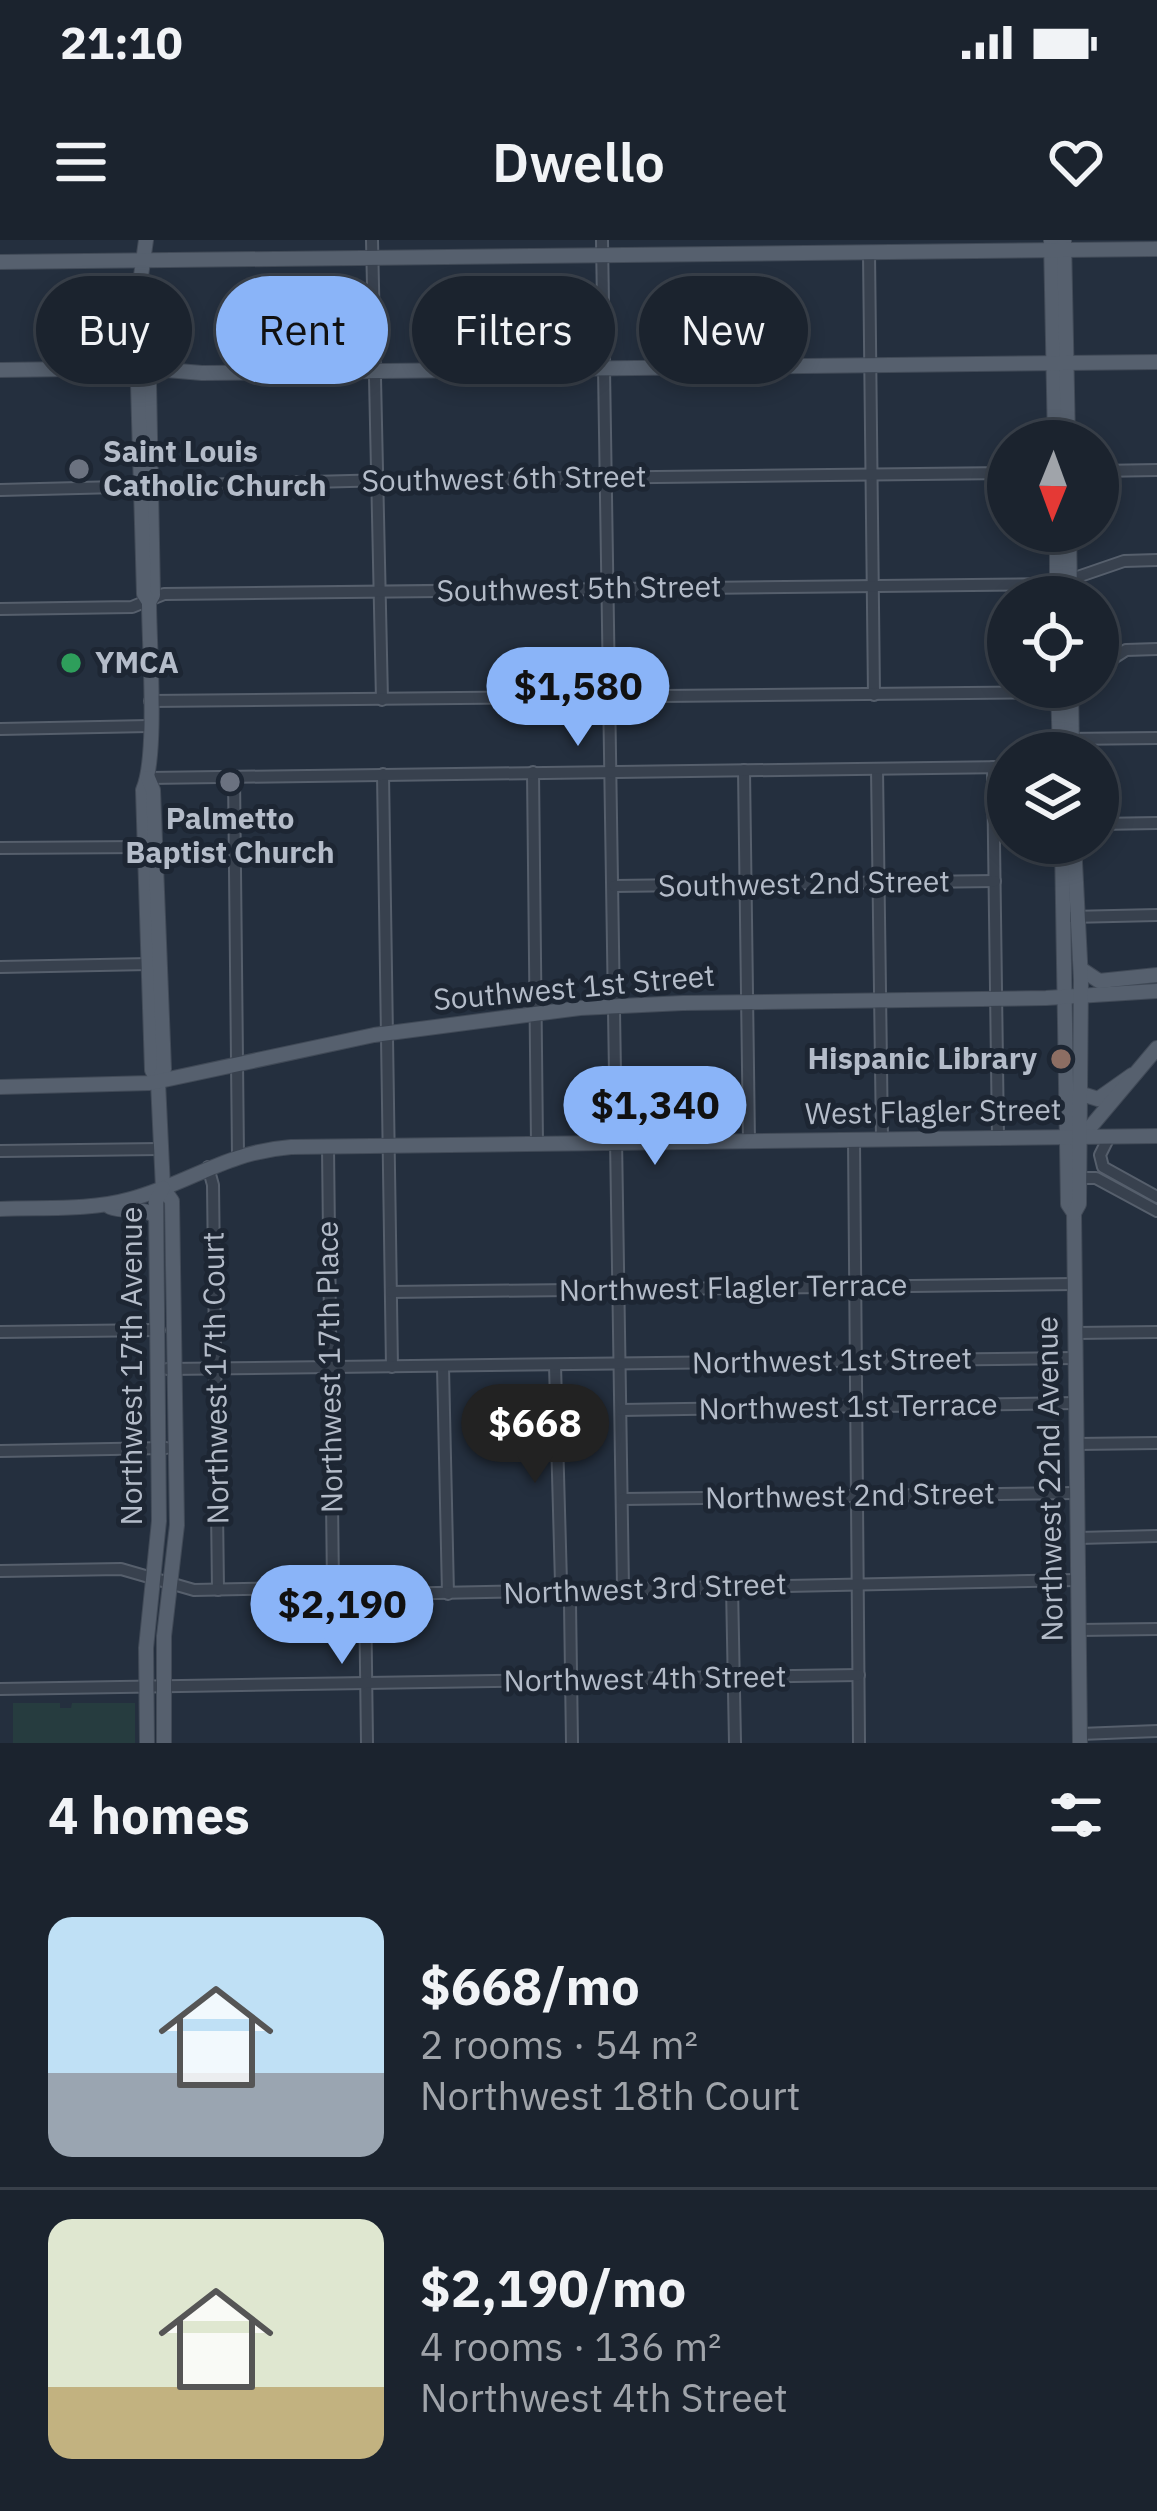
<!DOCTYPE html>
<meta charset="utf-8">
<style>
:root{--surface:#1b232e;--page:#242b36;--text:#f1f3f6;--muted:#a0a4aa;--line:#39404a;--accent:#8ab4f8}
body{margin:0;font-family:"IBM Plex Sans",sans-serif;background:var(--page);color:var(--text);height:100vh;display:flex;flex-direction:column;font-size:45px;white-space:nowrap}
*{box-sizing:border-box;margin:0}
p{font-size:39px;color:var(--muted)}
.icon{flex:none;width:66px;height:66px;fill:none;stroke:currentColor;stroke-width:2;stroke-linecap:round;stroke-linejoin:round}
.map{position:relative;height:1503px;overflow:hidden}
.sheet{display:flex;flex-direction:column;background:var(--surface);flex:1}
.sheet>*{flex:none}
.hud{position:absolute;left:36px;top:36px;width:1086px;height:108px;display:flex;gap:24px}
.needle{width:78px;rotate:181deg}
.fabs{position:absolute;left:987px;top:180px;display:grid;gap:24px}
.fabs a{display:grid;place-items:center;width:132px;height:132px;border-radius:50%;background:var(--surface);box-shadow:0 6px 18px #0003,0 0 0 3px var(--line);font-size:60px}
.price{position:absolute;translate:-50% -102px;padding:0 27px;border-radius:42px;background:var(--accent);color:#111;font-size:39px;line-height:78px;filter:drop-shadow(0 3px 6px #0008)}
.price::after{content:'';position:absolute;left:50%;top:72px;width:36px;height:27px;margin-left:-18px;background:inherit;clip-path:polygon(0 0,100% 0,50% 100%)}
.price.current{background:#222;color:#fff}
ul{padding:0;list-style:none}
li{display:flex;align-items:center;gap:36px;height:300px;padding:0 48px}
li+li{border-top:3px solid var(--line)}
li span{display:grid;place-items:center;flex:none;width:336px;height:240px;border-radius:24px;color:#555}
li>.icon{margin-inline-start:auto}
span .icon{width:144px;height:144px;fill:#fffc;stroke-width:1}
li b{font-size:51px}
h2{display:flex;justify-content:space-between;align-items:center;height:144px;padding:0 48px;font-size:51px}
.tag{padding:0 42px;border-radius:54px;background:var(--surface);box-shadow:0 6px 18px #0003,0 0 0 3px var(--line);font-size:42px;line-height:108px}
.tag.current{background:var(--accent);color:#111}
.status{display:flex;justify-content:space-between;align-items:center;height:84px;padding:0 60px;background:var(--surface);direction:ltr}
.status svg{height:33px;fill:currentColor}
header{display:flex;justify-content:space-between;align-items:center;height:156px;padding:0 48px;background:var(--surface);font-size:54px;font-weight:600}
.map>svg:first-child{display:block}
.green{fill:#263c3f}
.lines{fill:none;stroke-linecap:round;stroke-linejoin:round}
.minor-casing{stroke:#565f6c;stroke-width:14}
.major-casing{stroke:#414a57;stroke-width:16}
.minor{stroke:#38414e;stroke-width:10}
.major{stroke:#56606e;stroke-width:14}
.worship-dot{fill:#6b7280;stroke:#1d2633;stroke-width:4.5}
.leisure-dot{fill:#2e9e5b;stroke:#1d2633;stroke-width:4.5}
.education-dot{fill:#8d6e63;stroke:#1d2633;stroke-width:4.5}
.labels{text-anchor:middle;stroke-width:10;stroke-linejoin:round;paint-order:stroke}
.poi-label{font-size:30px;font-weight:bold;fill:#b4bcc9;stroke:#1d2633;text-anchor:start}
.street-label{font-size:30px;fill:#b4bcc9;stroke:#1d2633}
</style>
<div class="status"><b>21:10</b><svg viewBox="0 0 49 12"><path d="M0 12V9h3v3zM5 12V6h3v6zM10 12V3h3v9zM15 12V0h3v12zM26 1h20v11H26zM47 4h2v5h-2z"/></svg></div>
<header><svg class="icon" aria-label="menu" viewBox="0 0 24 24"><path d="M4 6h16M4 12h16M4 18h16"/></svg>Dwello<svg class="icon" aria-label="heart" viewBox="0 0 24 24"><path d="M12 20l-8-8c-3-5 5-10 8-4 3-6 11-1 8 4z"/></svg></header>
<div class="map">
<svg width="1157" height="1503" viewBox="0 0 1157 1503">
<rect width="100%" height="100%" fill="#242f3e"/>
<polygon class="green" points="13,1463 60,1463 60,1468 71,1468 72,1463 135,1463 135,1503 13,1503"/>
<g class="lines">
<g class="minor-casing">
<g id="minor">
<polyline points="372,0 382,460"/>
<polyline points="602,0 623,1348"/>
<polyline points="869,13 874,455"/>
<polyline points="1098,231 1157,230"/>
<polyline points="0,250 388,240 1008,233"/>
<polyline points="0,369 132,367 164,354 1057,344 1124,321 1157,320"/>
<polyline points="1098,428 1126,410 1157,409"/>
<polyline points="150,461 1058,452"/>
<polyline points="0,489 149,486"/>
<polyline points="1064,499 1157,498"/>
<polyline points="993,527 998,898"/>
<polyline points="877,529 882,899"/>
<polyline points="744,530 749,902"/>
<polyline points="533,532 537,904"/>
<polyline points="383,534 392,1127"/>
<polyline points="234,536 238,916"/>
<polyline points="148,538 1008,527"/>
<polyline points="1098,584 1157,583"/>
<polyline points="0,608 143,607"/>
<polyline points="614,646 995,641"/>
<polyline points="1070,677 1157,675"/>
<polyline points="0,727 149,724"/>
<polyline points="1109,897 1100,915 1103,927 1157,957"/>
<polyline points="854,900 859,1503"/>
<polyline points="328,907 333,1347"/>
<polyline points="0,911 160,909"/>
<polyline points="208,927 213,945 218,1350"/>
<polyline points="1080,938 1096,938 1157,971"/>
<polyline points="391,1052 1075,1044"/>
<polyline points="0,1092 159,1090"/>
<polyline points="1075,1093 1157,1092"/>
<polyline points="555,1125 561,1343 570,1363 572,1503"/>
<polyline points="443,1127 448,1354"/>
<polyline points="167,1129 1075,1118"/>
<polyline points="621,1170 1076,1163"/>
<polyline points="1076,1204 1157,1203"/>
<polyline points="0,1211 166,1208"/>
<polyline points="622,1259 1077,1253"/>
<polyline points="1078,1298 1157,1296"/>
<polyline points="0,1331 121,1329 194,1350 333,1347 388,1354 1078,1340"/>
<polyline points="732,1346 735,1503"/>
<polyline points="365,1350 367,1503"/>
<polyline points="1079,1390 1157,1389"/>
<polyline points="0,1449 859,1435"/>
<polyline points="1080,1494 1157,1491"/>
</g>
</g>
<g class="major-casing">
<g id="major">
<polyline points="146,0 141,36 143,128 149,143 153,355 149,362"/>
<polyline points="1051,0 1055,201"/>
<polyline points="1064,0 1068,201"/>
<polyline points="0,22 1157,9"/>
<path d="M 143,128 L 138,144 L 144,354 L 149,362 C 149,404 158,516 143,550 L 152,830 L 158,842 L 163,948 L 172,961 L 177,1285 L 164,1396 L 164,1503"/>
<polyline points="0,130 143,128 202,133 1157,122"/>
<polyline points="1057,291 1057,357"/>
<polyline points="1069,291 1070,357"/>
<polyline points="1058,447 1060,513"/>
<polyline points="1071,447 1072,513"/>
<polyline points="148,538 153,550 164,829 158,842"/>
<polyline points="1062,603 1068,964 1074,973 1080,1503"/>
<polyline points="1081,729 1099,741 1157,735"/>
<polyline points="0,847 150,843 374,795 580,768 683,763 1046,758 1157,751"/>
<polyline points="1082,854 1098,859 1132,835"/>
<polyline points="1082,897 1157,808"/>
<path d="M 110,967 C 124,973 145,966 156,977"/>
<path d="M 0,969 C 44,967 88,971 131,959 C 190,943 226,912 291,907 L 1157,896"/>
<polyline points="1074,973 1079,964 1081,740 1074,603"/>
<polyline points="147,1503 146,1408 159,1281 156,961 163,948"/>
</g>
</g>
<use href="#minor" class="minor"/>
<use href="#major" class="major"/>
</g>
<g class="worship-dot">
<circle cx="79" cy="229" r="12"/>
<circle cx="230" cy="542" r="12"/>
</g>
<circle class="leisure-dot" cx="71" cy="423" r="12"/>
<circle class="education-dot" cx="1061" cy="819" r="12"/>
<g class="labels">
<g class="poi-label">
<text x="103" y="222">Saint Louis<tspan x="103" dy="34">Catholic Church</tspan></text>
<text x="95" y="433">YMCA</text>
<text x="230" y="589" text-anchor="middle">Palmetto<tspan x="230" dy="34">Baptist Church</tspan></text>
<text x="1037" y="829" text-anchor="end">Hispanic Library</text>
</g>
<g class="street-label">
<text transform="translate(504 239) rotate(-1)" y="10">Southwest 6th Street</text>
<text transform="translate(579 349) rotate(-1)" y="10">Southwest 5th Street</text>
<text transform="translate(804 644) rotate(-1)" y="10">Southwest 2nd Street</text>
<text transform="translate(574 748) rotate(-5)" y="10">Southwest 1st Street</text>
<text transform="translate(933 872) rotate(-1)" y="10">West Flagler Street</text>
<text transform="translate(733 1048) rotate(-1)" y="10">Northwest Flagler Terrace</text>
<text transform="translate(832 1121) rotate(-1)" y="10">Northwest 1st Street</text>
<text transform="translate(132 1126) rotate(-90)" y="10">Northwest 17th Avenue</text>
<text transform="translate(330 1127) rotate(-91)" y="10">Northwest 17th Place</text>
<text transform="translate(216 1138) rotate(-91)" y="10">Northwest 17th Court</text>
<text transform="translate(848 1167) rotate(-1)" y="10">Northwest 1st Terrace</text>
<text transform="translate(1050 1239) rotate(-91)" y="10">Northwest 22nd Avenue</text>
<text transform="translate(850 1256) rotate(-1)" y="10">Northwest 2nd Street</text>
<text transform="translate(645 1349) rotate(-2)" y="10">Northwest 3rd Street</text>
<text transform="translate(645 1439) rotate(-1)" y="10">Northwest 4th Street</text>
</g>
</g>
</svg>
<div class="fabs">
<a><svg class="needle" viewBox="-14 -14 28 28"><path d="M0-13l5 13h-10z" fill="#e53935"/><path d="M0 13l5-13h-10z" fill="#a0a4aa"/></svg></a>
<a><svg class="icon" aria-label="locate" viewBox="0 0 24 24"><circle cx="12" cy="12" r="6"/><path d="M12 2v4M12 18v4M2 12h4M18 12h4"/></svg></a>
<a><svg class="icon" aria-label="layers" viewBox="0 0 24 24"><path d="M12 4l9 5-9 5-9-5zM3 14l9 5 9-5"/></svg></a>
</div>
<b class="price" style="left:578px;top:509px">$1,580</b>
<b class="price" style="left:655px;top:928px">$1,340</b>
<b class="price current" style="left:535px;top:1246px">$668</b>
<b class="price" style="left:342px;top:1427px">$2,190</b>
<div class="hud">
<a class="tag">Buy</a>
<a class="tag current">Rent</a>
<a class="tag">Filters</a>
<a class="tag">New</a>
</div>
</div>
<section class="sheet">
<h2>4 homes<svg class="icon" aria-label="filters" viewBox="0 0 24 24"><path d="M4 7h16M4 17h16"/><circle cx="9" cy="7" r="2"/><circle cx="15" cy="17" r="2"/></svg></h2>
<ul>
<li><span style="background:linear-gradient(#bfe0f5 65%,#9aa5b1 0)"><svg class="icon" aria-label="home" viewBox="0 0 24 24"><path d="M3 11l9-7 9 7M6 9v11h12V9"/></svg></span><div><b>$668/mo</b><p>2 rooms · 54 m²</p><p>Northwest 18th Court</p></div></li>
<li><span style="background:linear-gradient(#dfe7d0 70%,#c2b280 0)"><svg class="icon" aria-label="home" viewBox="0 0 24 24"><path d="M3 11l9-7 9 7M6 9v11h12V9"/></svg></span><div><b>$2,190/mo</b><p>4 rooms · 136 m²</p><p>Northwest 4th Street</p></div></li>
</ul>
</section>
